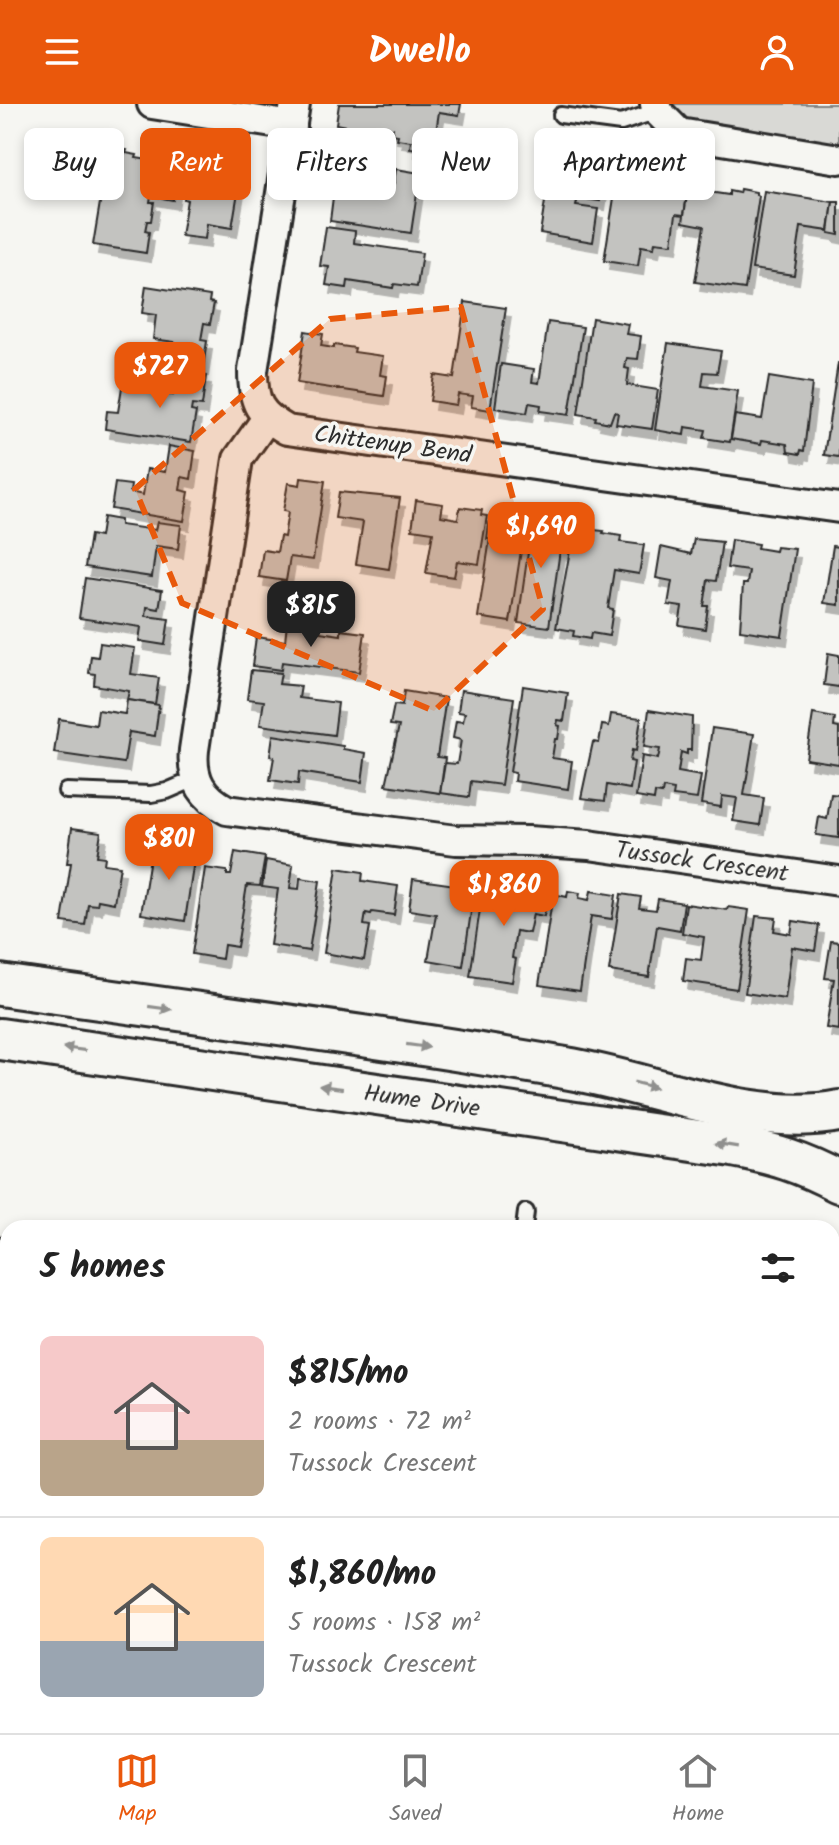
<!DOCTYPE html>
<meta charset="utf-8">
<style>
:root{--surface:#fff;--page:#f6f6f6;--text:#222;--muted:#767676;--line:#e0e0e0;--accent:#ea580c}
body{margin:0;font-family:Kalam,sans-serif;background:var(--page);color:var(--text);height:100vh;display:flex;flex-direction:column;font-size:30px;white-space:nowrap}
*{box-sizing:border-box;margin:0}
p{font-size:26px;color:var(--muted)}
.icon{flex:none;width:44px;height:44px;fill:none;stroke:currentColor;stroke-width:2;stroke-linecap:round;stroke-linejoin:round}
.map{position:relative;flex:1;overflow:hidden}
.side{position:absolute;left:0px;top:1116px;width:840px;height:514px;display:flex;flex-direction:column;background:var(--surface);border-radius:24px 24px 0 0;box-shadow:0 4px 12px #0003}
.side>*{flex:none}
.hud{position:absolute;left:24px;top:24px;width:792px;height:72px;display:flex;gap:16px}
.price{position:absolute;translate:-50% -68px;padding:0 18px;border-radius:16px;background:var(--accent);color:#fff;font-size:26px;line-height:52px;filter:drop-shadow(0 2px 4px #0008)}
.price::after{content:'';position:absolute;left:50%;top:48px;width:24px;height:18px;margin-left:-12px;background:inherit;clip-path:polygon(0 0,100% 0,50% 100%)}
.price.active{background:#222;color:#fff}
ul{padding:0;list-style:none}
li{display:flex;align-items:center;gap:24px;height:200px;padding:0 40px}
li+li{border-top:2px solid var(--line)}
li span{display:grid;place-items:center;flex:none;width:224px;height:160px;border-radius:12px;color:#555}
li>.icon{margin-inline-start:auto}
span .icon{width:96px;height:96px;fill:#fffc;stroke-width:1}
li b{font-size:34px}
h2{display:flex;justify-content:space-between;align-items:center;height:96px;padding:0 40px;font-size:34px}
.chip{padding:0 28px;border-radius:12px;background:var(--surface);box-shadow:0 4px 12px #0003;font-size:28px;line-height:72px}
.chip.active{background:var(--accent);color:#fff}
header{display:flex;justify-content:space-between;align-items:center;height:104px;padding:0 40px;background:var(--accent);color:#fff;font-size:36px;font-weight:800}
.menu{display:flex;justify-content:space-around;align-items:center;height:112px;border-top:2px solid var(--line);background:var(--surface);font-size:22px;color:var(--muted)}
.menu a{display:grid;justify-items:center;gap:4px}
.menu .active{color:var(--accent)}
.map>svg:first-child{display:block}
.green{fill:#d9d9d5;stroke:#828280;stroke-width:2}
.building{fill:#c3c3c0;stroke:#2b2b2b;stroke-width:2;filter:url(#shadow)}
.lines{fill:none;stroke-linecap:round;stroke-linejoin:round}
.lane-casing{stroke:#2b2b2b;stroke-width:20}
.street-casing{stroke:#2b2b2b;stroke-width:34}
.secondary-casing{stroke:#2b2b2b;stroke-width:46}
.lane{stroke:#f6f6f2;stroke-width:14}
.street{stroke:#f6f6f2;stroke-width:28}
.secondary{stroke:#f6f6f2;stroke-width:40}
.oneway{fill:#90908e}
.marked{fill:#e8590c;fill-opacity:0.2;stroke:#e8590c;stroke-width:6;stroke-dasharray:16 10;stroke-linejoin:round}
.labels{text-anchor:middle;stroke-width:7;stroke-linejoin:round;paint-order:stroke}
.street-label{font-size:24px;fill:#2b2b2b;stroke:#f6f6f2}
</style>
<header><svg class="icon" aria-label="menu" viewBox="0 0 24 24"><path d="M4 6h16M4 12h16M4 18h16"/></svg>Dwello<svg class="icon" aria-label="person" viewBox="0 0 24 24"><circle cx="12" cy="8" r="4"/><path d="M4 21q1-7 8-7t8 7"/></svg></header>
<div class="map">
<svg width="839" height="1629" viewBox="0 0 839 1629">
<defs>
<filter id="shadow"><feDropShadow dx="5" dy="9" stdDeviation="0" flood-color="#0004"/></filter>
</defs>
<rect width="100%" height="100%" fill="#f6f6f2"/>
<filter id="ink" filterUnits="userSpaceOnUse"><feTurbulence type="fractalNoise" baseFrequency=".0125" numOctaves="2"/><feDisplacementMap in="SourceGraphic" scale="16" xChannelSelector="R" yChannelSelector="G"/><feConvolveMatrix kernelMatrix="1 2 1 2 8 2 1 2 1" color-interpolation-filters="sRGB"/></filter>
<g filter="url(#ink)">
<g class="green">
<polygon points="665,0 839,0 839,45 685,20"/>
<polygon points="615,1622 718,1622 727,1623 737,1629 610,1629"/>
</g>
<g class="building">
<polygon points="339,0 461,0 459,11 439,8 433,47 410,44 411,37 397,35 398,31 392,30 393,24 380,22 375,51 342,46 346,22 336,20"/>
<polygon points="109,44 127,46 126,49 137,51 136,54 179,61 173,96 151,92 150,98 154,98 151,117 147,117 145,127 149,128 146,149 93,141"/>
<polygon points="339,45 370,50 367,75 394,79 396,65 420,69 411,129 330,117"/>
<polygon points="180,51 205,55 204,65 209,66 210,62 225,64 224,68 241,70 232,124 207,120 205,135 181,132 187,96 184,95 186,82 176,80"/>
<polygon points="552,53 577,57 576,65 604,69 600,97 578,94 576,102 598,105 593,138 540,129"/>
<polygon points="667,76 689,79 684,111 676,110 672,140 655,138 654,144 641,142 638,162 604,157 616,81 640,85 639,92 649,93 650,86 665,89"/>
<polygon points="688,85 729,91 729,87 739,89 740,85 756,88 756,91 759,92 745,185 695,178 704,122 683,118"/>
<polygon points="764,87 833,98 829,127 801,123 794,171 752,165"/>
<polygon points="833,98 839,98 839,131 829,129"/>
<polygon points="326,123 355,127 354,139 422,149 417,183 394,180 393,184 348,177 347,184 326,181 329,163 320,162"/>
<polygon points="146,182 210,192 209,198 214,199 210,220 204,219 201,236 207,237 203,263 172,258 175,238 153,235 156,211 142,209"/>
<polygon points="465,198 506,204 490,306 471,303 473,292 458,290 456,301 430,297 434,271 454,274"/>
<polygon points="592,214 628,220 626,230 641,232 638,255 627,254 625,264 629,265 627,281 658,286 652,325 616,320 618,309 614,308 610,319 595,316 596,313 578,310"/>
<polygon points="548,218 583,223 569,311 540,307 541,301 529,299 527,309 495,304 501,260 534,265 532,278 539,279"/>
<polygon points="305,227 323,230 321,242 334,244 334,241 355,244 354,248 383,252 380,271 387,272 384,292 297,279"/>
<polygon points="668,239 721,247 717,269 704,268 702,282 738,287 730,338 704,334 706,326 685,323 684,331 655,326"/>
<polygon points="838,259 839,259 839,353 824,351"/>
<polygon points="177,267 206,272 202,302 192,301 191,307 196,308 191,338 105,325 107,307 118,308 122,283 173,291"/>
<polygon points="769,273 812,280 804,347 801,346 800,350 788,348 787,340 762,336 761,340 731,335 735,311 762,315"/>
<polygon points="169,342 195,347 191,375 182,373 180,386 189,388 184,417 111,405 115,379 131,381 130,388 143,391 147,365 165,368"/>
<polygon points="301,374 325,377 313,456 290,453 286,477 259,473 263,446 277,448 280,432 284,433 288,408 283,407 288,379 300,381"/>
<polygon points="339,388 400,394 389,465 356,460 363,418 335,414"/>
<polygon points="416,396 443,400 441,412 458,415 460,403 482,406 481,411 487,412 479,460 457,457 454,473 426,469 433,428 412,425"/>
<polygon points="506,404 518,407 517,413 529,415 525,441 522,440 510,518 478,513 490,435 487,435 491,409 505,411"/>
<polygon points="542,410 555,412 554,419 567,420 564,447 560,446 549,523 518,519 529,441 525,441 529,415 541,416"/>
<polygon points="103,413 120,416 120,421 155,426 157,418 181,421 178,445 156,442 152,473 85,463 90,431 100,433"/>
<polygon points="574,424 604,427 603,429 621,432 620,438 644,441 639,470 614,466 608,504 613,505 609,532 591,529 590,535 573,532 574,527 556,524"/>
<polygon points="694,435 722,438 716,477 708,476 704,502 708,502 705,525 679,521 682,503 668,501 672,477 656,474 661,443 691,450"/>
<polygon points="731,436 758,440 757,444 775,447 776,443 795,445 782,532 740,526 743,480 747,480 749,467 727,464"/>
<polygon points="833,442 839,443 839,501 824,499"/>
<polygon points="85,474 162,486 159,505 147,503 146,512 169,515 165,541 139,537 141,523 79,514"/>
<polygon points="287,519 321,523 320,528 341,531 341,526 365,529 359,568 282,558 281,566 252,562 256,533 285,537"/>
<polygon points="100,539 135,544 131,570 159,574 155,600 127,596 129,587 94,581 95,570 89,569 91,552 98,553"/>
<polygon points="828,549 839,551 839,583 824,581"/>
<polygon points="251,566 281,569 279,580 301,582 299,594 338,599 334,631 260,621 264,597 247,595"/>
<polygon points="523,582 568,589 564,617 558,616 557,621 560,622 558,635 555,635 552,654 572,657 568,685 514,677 515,669 510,668"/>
<polygon points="461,586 514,594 501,681 471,677 469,693 440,689 445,659 457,660 461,636 453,634 456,617 463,618 465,609 458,608"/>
<polygon points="404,587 446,594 437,653 445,654 440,689 386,681 399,622 390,621 394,601 402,602"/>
<polygon points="127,596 159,601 155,632 129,628 124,659 54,649 59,615 96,621 98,606 125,610"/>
<polygon points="649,606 692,613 691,646 687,646 687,650 681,648 678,668 701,672 697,695 673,692 674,686 663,684 662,690 655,689 654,696 636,693 642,652 658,655 660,645 644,643"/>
<polygon points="611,610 641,614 636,647 632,646 630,657 634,658 630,685 607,681 605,697 581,694 593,638 599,639 602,621 609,622"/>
<polygon points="813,610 835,614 834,623 839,624 839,660 806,655"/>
<polygon points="712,624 754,630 744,691 764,694 760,721 733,717 737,694 722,692 721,703 701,700"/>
<polygon points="273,631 343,642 343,645 366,649 362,678 299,668 298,680 270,676 274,653 270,652"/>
<polygon points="831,690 839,691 839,734 816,731 819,713 827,715"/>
<polygon points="72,724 101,728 97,752 105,753 104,760 120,762 114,799 98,796 97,801 88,800 85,821 62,818 71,759 67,759"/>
<polygon points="174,740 196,743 185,817 141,810 152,741 173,745"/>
<polygon points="235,748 265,753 260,782 247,781 237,843 224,841 222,855 192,850 205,764 227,767 227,771 231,771"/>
<polygon points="266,756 293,761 290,784 299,785 300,774 320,777 309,847 270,841 278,785 262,783"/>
<polygon points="337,764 363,768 362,777 398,782 394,811 372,808 371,810 366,809 364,821 370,822 364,856 324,849"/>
<polygon points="413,775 455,781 456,778 475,781 463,862 428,856 436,810 409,806"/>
<polygon points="509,779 548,784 544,812 533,810 529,829 516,827 512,854 516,855 512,878 470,872 483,785 507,788"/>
<polygon points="568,787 580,789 579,794 589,796 591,787 616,791 612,815 591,812 580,887 539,881 553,790 567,793"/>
<polygon points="621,790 641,793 639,804 656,806 658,795 684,799 680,826 657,822 649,873 609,867"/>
<polygon points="686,800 727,806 728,803 749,806 737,885 683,877 686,854 701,856 704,833 682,829"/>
<polygon points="756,812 776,814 774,827 791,830 793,817 819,821 815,847 792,843 785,895 745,889"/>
<polygon points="831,837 839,838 839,926 826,924 834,875 825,874"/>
</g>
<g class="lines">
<g class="lane-casing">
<g id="lane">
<polyline points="561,11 621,19 657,7"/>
<polyline points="66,687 151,690 167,687 195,675"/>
<polyline points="524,1124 526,1108"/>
</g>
</g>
<g class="street-casing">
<g id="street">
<polyline points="152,0 292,22"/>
<path d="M 295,0 L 253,267 C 253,299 259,310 287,326 L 839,404"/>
<polyline points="655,0 657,7 679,29 839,55"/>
<path d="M 267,314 L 238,355 L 194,646 C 191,675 202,693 227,706 L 456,736 L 528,737 L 589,741 L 839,777"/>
<polyline points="0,1148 8,1149"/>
<polyline points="832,1382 839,1334"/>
<polyline points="0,1496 8,1497"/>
<polyline points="839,1539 837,1553 839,1563"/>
<polyline points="832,1582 839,1588"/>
<polyline points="780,1622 783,1629"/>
<polyline points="208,1629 210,1622"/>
<polyline points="589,1629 590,1622"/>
</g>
</g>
<g class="secondary-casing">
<g id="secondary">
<path d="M 0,881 C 188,908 378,932 565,964 C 651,978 753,1024 839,1007"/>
<path d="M 0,935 L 733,1042 C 775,1050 801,1058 839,1078"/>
</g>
</g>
<use href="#lane" class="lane"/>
<use href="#street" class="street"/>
<use href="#secondary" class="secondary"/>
</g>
<defs><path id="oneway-solid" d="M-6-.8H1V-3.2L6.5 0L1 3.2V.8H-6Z" transform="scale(2)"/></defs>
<g class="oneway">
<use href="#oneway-solid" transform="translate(160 904) rotate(8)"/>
<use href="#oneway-solid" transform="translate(418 942) rotate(8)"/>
<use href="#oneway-solid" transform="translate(74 945) rotate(-172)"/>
<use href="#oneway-solid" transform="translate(645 981) rotate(14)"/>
<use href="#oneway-solid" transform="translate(331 983) rotate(-172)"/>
<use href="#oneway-solid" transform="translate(727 1041) rotate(-171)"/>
</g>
</g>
<path class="marked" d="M 461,203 L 543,505 L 434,607 L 182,499 L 135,385 L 330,215 Z"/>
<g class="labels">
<g class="street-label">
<text transform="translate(393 340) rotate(8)" y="8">Chittenup Bend</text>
<text transform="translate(702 757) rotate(8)" y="8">Tussock Crescent</text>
<text transform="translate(422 996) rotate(8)" y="8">Hume Drive</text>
</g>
</g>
</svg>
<b class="price" style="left:160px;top:306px">$727</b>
<b class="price" style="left:541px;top:466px">$1,690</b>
<b class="price active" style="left:311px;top:545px">$815</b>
<b class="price" style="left:169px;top:778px">$801</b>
<b class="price" style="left:504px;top:824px">$1,860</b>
<div class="hud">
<a class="chip">Buy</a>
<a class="chip active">Rent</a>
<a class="chip">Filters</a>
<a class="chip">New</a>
<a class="chip">Apartment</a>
</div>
<section class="side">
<h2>5 homes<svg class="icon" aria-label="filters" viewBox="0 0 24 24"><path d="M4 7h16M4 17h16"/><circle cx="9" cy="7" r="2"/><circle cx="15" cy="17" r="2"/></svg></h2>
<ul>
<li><span style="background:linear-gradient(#f6c9c9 65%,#b9a48a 0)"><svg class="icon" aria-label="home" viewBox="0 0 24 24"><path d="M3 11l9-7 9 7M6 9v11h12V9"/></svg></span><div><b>$815/mo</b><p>2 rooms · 72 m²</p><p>Tussock Crescent</p></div></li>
<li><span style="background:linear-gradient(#ffd9b3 65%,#9aa5b1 0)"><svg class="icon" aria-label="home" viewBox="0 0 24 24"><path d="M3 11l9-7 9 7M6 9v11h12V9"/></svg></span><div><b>$1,860/mo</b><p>5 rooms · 158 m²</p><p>Tussock Crescent</p></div></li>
</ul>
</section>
</div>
<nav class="menu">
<a class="active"><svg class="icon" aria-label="map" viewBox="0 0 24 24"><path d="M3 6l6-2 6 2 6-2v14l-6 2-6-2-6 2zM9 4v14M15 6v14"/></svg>Map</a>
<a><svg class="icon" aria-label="saved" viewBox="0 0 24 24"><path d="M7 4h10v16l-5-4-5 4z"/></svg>Saved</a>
<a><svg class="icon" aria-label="home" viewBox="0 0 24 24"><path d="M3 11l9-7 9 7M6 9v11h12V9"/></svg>Home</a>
</nav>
